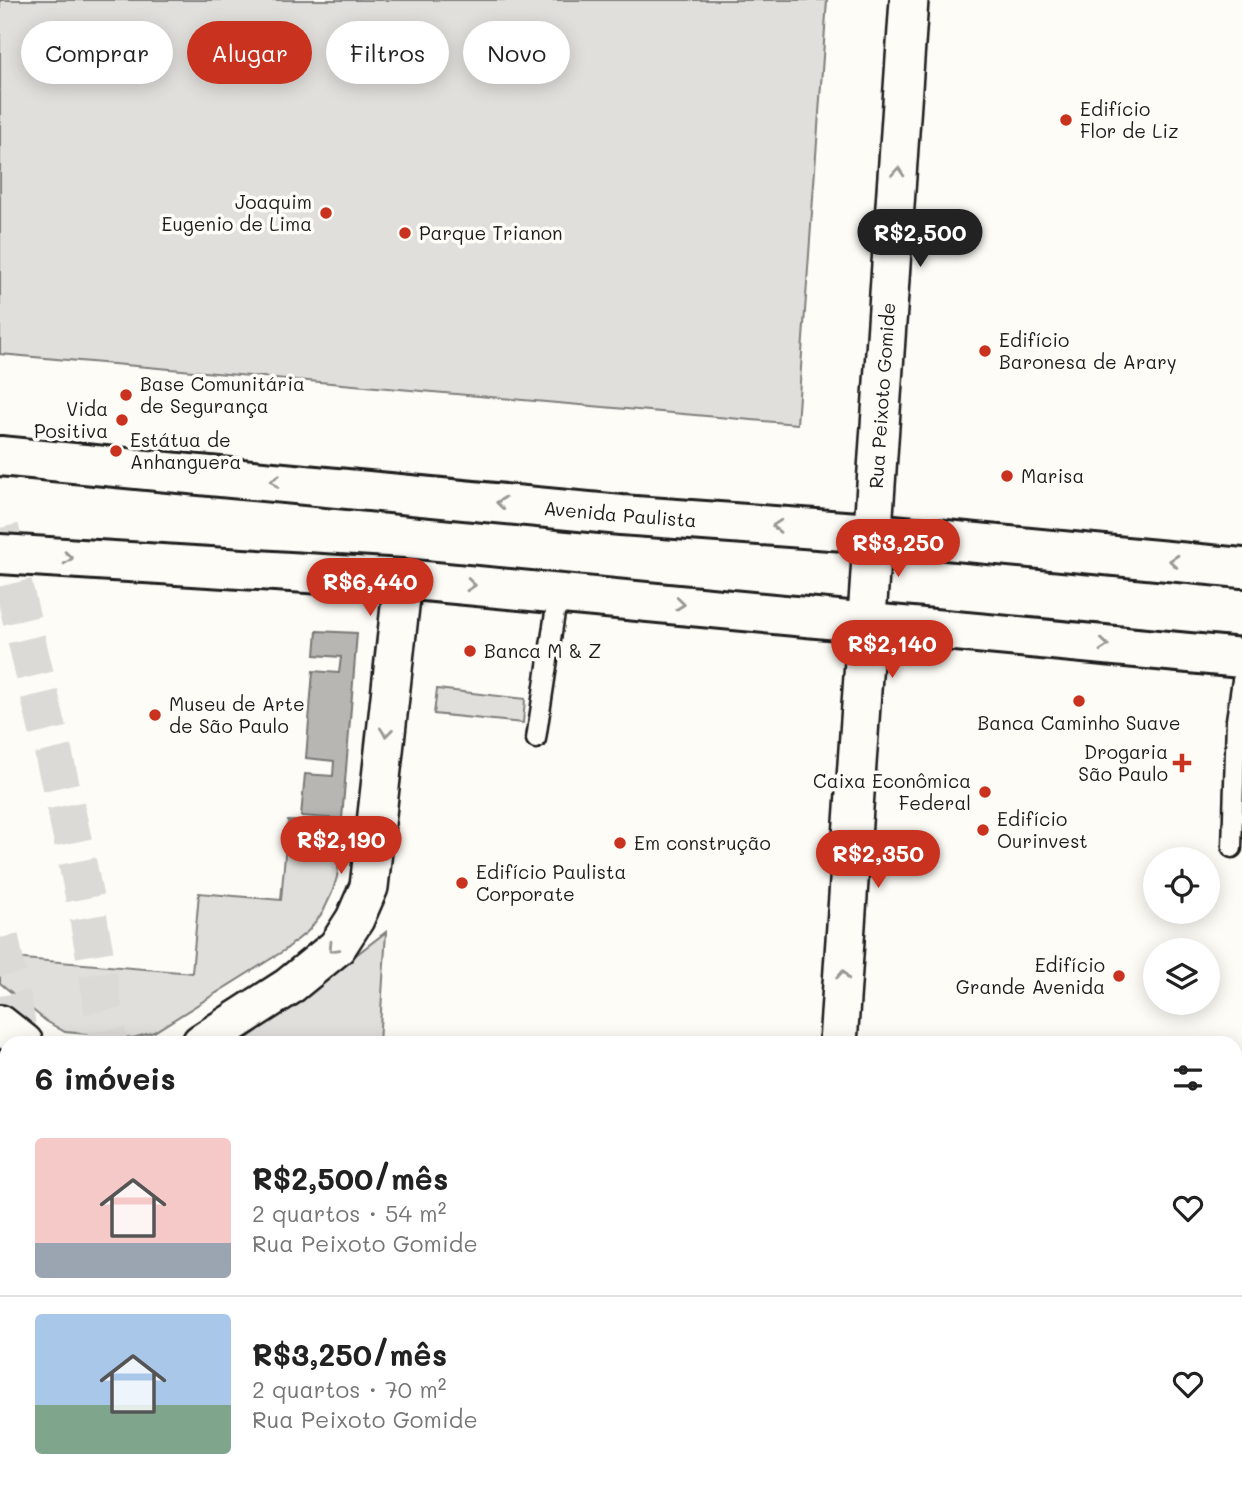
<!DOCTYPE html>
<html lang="pt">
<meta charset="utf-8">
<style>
:root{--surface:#fff;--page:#f6f6f6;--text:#222;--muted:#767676;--line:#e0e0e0;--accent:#c8321e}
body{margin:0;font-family:Mali,sans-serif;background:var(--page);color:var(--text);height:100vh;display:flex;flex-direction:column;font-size:26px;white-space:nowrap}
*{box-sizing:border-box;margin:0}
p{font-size:23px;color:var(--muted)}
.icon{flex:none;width:38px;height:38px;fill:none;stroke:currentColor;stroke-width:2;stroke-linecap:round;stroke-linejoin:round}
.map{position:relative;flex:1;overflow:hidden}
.panel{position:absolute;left:0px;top:1036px;width:1242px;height:450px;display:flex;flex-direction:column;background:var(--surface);border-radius:21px 21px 0 0;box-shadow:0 4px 18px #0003}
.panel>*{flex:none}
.guide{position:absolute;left:21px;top:21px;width:700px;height:63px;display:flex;gap:14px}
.controls{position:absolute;left:1143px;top:847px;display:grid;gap:14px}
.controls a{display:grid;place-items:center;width:77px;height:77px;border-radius:50%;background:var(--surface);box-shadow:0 4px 18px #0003;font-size:35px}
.price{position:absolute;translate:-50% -60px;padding:0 16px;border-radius:24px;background:var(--accent);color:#fff;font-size:23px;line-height:46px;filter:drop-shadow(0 2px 4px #0008)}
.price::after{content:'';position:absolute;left:50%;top:42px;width:21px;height:16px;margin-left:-10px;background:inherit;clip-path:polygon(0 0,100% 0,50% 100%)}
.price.active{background:#222;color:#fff}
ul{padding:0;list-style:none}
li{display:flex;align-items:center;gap:21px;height:175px;padding:0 35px}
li+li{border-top:2px solid var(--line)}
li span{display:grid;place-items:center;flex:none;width:196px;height:140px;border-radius:7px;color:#555}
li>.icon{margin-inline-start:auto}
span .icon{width:84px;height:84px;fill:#fffc;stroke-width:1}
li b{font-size:30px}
h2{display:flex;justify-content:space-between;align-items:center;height:84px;padding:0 35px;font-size:30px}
.chip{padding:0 24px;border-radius:32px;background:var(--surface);box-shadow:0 4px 18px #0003;font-size:24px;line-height:63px}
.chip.active{background:var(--accent);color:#fff}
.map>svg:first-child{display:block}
.green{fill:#e0dfdb;stroke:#7e7e7c;stroke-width:2}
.water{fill:#b7b6b2;stroke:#797876;stroke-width:2}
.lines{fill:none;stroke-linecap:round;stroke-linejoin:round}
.primary-tunnel{stroke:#dbdad6;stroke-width:38;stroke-dasharray:38 19;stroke-linecap:butt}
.service-casing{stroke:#1c1c1c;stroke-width:23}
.minor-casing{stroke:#1c1c1c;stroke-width:42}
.tertiary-casing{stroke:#1c1c1c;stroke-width:44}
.primary-casing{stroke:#1c1c1c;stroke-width:44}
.service{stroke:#fdfcf7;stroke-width:18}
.minor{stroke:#fdfcf7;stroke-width:37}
.tertiary{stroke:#fdfcf7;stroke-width:38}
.primary{stroke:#fdfcf7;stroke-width:38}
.oneway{stroke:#989794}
.poi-dot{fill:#c8321e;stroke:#fdfcf7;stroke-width:2.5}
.labels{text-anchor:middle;stroke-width:7;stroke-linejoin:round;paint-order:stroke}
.poi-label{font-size:19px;fill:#1c1c1c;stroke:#fdfcf7;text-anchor:start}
.street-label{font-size:19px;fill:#1c1c1c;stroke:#fdfcf7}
</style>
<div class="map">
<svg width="1242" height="1485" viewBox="0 0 1242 1485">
<rect width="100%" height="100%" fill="#fdfcf7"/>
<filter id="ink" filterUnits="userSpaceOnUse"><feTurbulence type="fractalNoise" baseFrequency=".0143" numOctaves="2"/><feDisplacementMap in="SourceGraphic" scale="14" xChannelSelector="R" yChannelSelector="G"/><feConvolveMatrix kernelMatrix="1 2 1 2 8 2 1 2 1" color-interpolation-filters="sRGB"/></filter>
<g filter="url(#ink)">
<g class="green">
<polygon points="0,0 827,0 797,424 0,354"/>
<polygon points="437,689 525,699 523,723 434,714"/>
<polygon points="288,821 345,822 337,877 332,893 323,912 308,931 285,950 154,1032 133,1038 65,1032 46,1021 0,983 0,957 192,973 199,893 281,900"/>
<polygon points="386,932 379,1043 241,1043"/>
<polygon points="0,1144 7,1144 7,1190 0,1194"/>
<polygon points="7,1280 7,1370 0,1370 0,1285"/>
</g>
<g class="water">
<polygon points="317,631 357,633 342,819 301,816 305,774 333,776 334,761 306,758 313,671 339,673 341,657 315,655"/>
<polygon points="284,1479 335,1479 336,1485 278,1485"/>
</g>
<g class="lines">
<g class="primary-tunnel">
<path d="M 0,528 C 39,698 86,869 108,1043"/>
<polyline points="0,938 16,1020 19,1043"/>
</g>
<g class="service-casing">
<g id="service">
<polyline points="536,739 558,593"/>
<polyline points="1232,848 1236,720 1242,680"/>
</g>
</g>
<g class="minor-casing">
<g id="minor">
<polyline points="0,1024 24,1043"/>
<polyline points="201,1043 288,987 337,947 355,919 369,887 403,579"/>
<path id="s1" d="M 838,1043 L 909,0"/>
<polyline points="0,1112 7,1112"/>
<polyline points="0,1242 7,1238"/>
<polyline points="464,1479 465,1485"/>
<polyline points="815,1479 815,1485"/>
</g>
</g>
<g class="tertiary-casing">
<g id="tertiary">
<polyline points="0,1417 7,1418"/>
<polyline points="715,1479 745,1485"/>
</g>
</g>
<g class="primary-casing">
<g id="primary">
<path id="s2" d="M 0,456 L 621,515 L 872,533 L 1242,568"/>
<polyline points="0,554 403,579 1242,658"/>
<polyline points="64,1479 65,1485"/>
<polyline points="189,1479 189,1485"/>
</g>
</g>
<use href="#service" class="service"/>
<use href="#minor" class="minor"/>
<use href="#tertiary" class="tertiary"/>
<use href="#primary" class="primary"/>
</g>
<defs><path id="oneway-chevron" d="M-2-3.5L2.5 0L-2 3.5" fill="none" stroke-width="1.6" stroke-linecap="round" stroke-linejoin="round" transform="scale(1.75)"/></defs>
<g class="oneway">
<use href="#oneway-chevron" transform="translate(898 172) rotate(-86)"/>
<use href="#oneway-chevron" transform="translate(275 481) rotate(-174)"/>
<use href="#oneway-chevron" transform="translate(501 503) rotate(-174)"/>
<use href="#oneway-chevron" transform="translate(777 526) rotate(-176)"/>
<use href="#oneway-chevron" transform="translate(68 558) rotate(4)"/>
<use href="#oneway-chevron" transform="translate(1174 561) rotate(-175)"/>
<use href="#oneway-chevron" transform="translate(471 585) rotate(5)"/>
<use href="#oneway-chevron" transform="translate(680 604) rotate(6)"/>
<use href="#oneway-chevron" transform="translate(1104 645) rotate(5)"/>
<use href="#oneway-chevron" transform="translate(386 732) rotate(96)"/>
<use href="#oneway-chevron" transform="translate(333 948) rotate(134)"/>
<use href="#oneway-chevron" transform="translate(843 975) rotate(-86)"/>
</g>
</g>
<g class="poi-dot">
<circle cx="1066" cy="120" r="7"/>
<circle cx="326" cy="213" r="7"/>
<circle cx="405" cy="233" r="7"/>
<circle cx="985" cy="351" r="7"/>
<circle cx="126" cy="395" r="7"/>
<circle cx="122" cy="420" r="7"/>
<circle cx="116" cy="451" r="7"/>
<circle cx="1007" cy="476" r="7"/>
<circle cx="470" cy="651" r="7"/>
<circle cx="1079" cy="701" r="7"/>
<circle cx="155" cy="715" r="7"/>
<path d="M1178.5 752.5h7v7h7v7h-7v7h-7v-7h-7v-7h7z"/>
<circle cx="985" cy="792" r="7"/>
<circle cx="983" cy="830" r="7"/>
<circle cx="620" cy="843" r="7"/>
<circle cx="462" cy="883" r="7"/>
<circle cx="1119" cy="976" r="7"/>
</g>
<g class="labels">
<g class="poi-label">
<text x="1080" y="116">Edifício<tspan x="1080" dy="22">Flor de Liz</tspan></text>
<text x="312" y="209" text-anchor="end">Joaquim<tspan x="312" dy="22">Eugenio de Lima</tspan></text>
<text x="419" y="240">Parque Trianon</text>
<text x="999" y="347">Edifício<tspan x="999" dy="22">Baronesa de Arary</tspan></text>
<text x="140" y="391">Base Comunitária<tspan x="140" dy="22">de Segurança</tspan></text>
<text x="108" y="416" text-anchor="end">Vida<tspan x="108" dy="22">Positiva</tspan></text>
<text x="130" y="447">Estátua de<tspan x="130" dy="22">Anhanguera</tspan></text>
<text x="1021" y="483">Marisa</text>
<text x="484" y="658">Banca M &amp; Z</text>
<text x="169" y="711">Museu de Arte<tspan x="169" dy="22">de São Paulo</tspan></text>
<text x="1079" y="730" text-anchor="middle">Banca Caminho Suave</text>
<text x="1168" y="759" text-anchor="end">Drogaria<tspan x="1168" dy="22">São Paulo</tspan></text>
<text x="971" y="788" text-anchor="end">Caixa Econômica<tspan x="971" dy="22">Federal</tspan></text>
<text x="997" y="826">Edifício<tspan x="997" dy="22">Ourinvest</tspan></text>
<text x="634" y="850">Em construção</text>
<text x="476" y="879">Edifício Paulista<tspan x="476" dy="22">Corporate</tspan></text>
<text x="1105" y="972" text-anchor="end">Edifício<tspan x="1105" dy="22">Grande Avenida</tspan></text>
</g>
<g class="street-label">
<text dy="7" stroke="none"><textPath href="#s1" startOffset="649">Rua Peixoto Gomide</textPath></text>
<text dy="7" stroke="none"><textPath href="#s2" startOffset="623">Avenida Paulista</textPath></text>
</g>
</g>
</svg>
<div class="controls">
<a><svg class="icon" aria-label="locate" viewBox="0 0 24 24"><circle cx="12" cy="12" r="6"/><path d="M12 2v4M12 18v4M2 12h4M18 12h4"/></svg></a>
<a><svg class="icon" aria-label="layers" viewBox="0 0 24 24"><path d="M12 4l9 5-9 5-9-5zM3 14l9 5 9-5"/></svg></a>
</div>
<b class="price active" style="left:920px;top:269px">R$2,500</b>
<b class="price" style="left:898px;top:579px">R$3,250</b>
<b class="price" style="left:370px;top:618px">R$6,440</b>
<b class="price" style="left:892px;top:680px">R$2,140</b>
<b class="price" style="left:341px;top:876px">R$2,190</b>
<b class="price" style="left:878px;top:890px">R$2,350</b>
<div class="guide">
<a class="chip">Comprar</a>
<a class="chip active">Alugar</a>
<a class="chip">Filtros</a>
<a class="chip">Novo</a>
</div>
<section class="panel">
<h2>6 imóveis<svg class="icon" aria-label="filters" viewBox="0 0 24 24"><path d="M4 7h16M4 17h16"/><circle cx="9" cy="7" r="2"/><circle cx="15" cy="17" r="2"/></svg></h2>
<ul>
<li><span style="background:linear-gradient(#f6c9c9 75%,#9aa5b1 0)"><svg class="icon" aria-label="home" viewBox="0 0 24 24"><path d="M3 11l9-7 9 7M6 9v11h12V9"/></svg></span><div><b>R$2,500/mês</b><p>2 quartos · 54 m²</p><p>Rua Peixoto Gomide</p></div><svg class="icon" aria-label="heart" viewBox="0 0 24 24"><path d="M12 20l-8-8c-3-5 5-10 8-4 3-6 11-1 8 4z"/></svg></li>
<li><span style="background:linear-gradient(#a9c7e8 65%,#7fa58c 0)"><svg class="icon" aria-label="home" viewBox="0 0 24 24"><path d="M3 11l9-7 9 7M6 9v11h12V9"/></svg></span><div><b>R$3,250/mês</b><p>2 quartos · 70 m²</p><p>Rua Peixoto Gomide</p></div><svg class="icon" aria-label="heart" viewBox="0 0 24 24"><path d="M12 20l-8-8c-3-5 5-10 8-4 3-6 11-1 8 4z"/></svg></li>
</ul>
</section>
</div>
